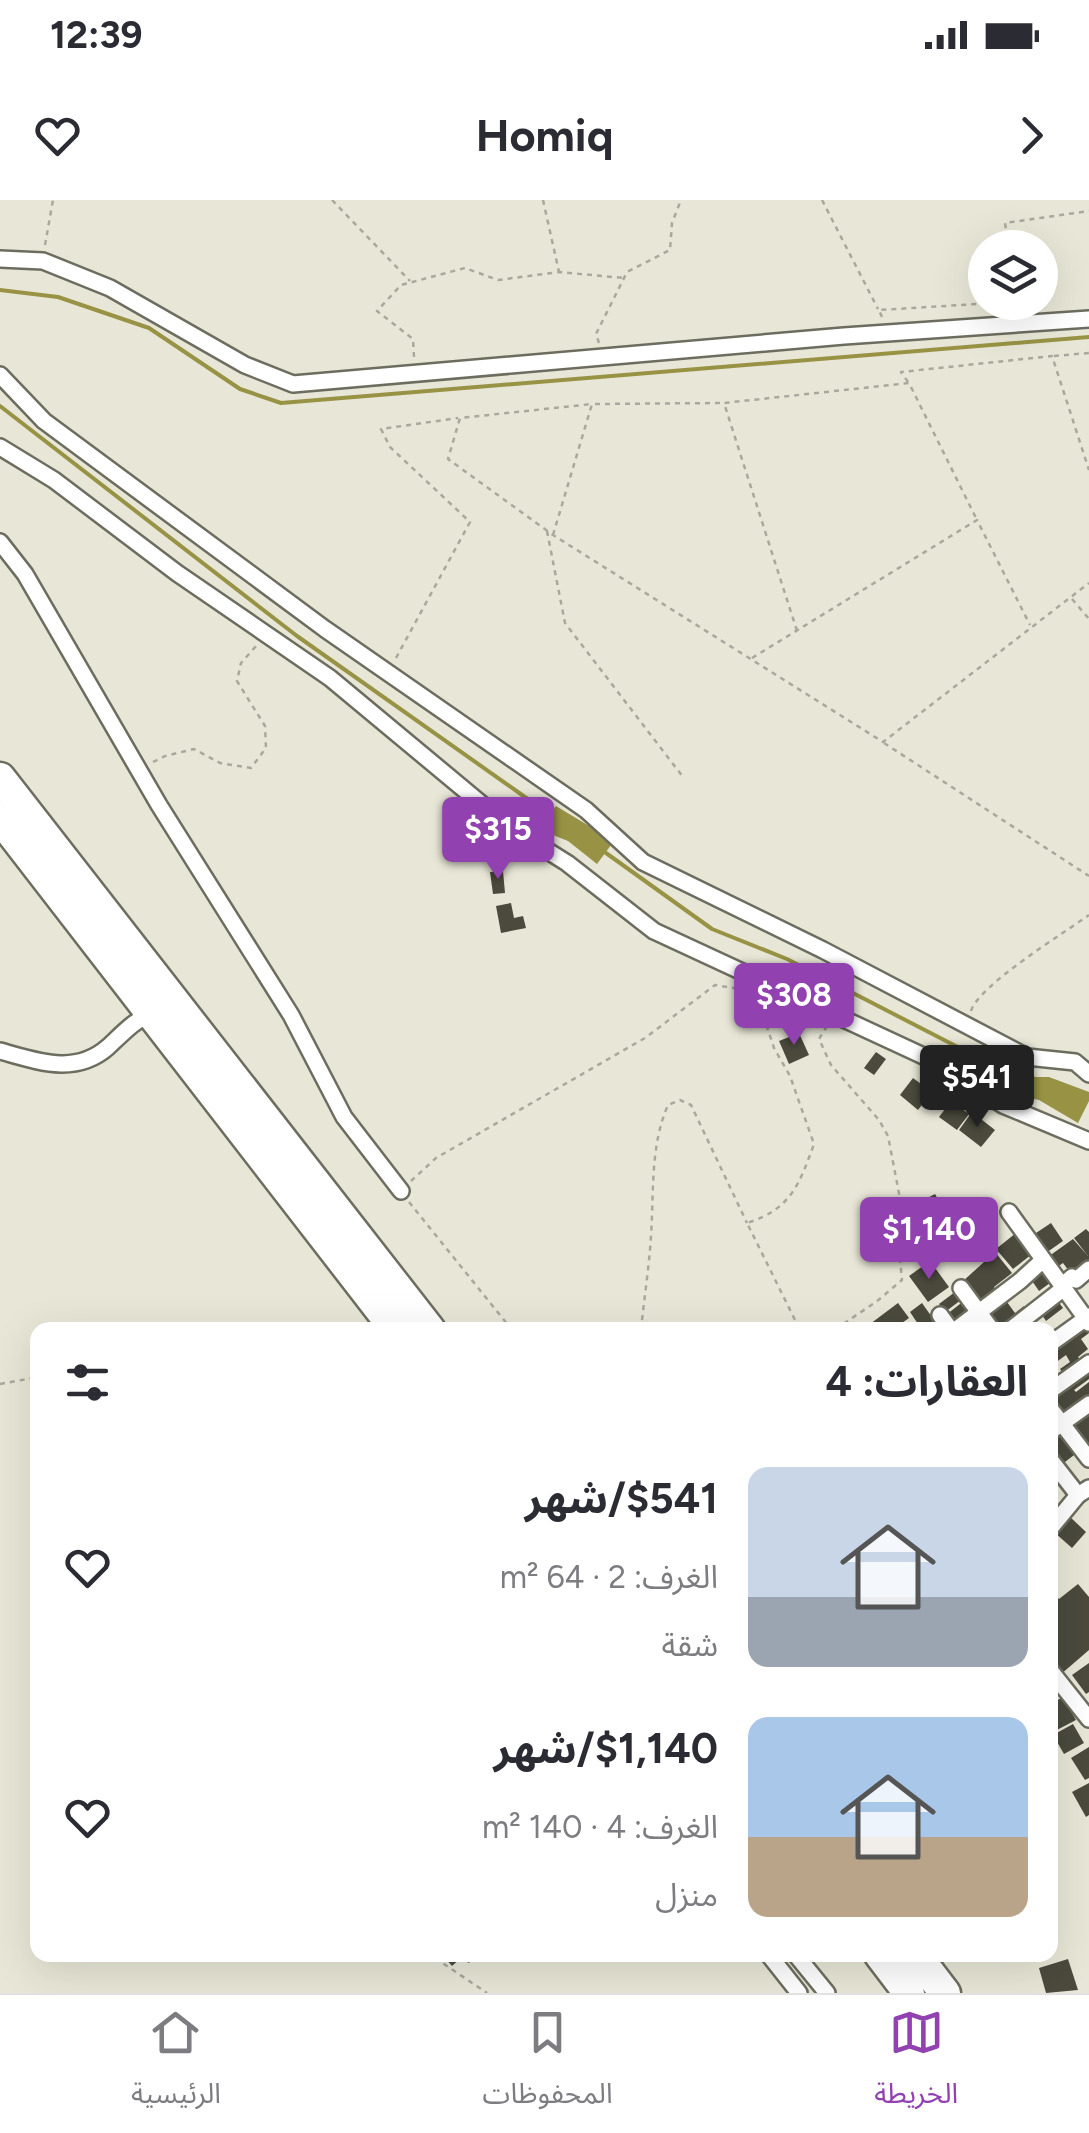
<!DOCTYPE html>
<html lang="ar">
<meta charset="utf-8">
<style>
:root{--surface:#fff;--page:#f7f7f7;--text:#2b2b33;--muted:#7c7c81;--line:#e1e1e2;--accent:#9141b0}
body{margin:0;font-family:Figtree,"Noto Sans Arabic",sans-serif;background:var(--page);color:var(--text);direction:rtl;height:100vh;display:flex;flex-direction:column;font-size:38px;white-space:nowrap}
*{box-sizing:border-box;margin:0}
p{font-size:32px;color:var(--muted)}
.icon{flex:none;width:55px;height:55px;fill:none;stroke:currentColor;stroke-width:2;stroke-linecap:round;stroke-linejoin:round}
.map{position:relative;flex:1;overflow:hidden;direction:ltr}
.side{position:absolute;left:30px;top:1122px;width:1028px;height:640px;display:flex;flex-direction:column;background:var(--surface);border-radius:20px;box-shadow:0 10px 40px #0002;direction:rtl}
.side>*{flex:none}
.fabs{position:absolute;left:968px;top:30px;display:grid;gap:20px}
.fabs a{display:grid;place-items:center;width:90px;height:90px;border-radius:50%;background:var(--surface);box-shadow:0 10px 40px #0002;font-size:50px}
.price{position:absolute;translate:-50% -85px;padding:0 22px;border-radius:10px;background:var(--accent);color:#fff;font-size:32px;line-height:65px;filter:drop-shadow(0 2px 5px #0008)}
.price::after{content:'';position:absolute;left:50%;top:60px;width:30px;height:22px;margin-left:-15px;background:inherit;clip-path:polygon(0 0,100% 0,50% 100%)}
.price.selected{background:#222;color:#fff}
ul{padding:0;list-style:none}
li{display:flex;align-items:center;gap:30px;height:250px;padding:0 30px}
li span{display:grid;place-items:center;flex:none;width:280px;height:200px;border-radius:20px;color:#555}
li>.icon{margin-inline-start:auto}
span .icon{width:120px;height:120px;fill:#fffc;stroke-width:1}
li b{font-size:42px}
h2{display:flex;justify-content:space-between;align-items:center;height:120px;padding:0 30px;font-size:42px}
.status{display:flex;justify-content:space-between;align-items:center;height:70px;padding:0 50px;background:var(--surface);direction:ltr}
.status svg{height:28px;fill:currentColor}
header{display:flex;justify-content:space-between;align-items:center;height:130px;padding:0 30px;background:var(--surface);font-size:45px;font-weight:700}
.dock{display:flex;justify-content:space-around;align-items:center;height:140px;border-top:2px solid var(--line);background:var(--surface);font-size:28px;color:var(--muted)}
.dock a{display:grid;justify-items:center;gap:5px}
.dock .selected{color:var(--accent)}
.map>svg:first-child{display:block}
.water{fill:#989344}
.lines{fill:none;stroke-linecap:round;stroke-linejoin:round}
.stream{stroke:#989344;stroke-width:4}
.building{fill:#4b4a3d}
.street-casing{stroke:#6d6d5f;stroke-width:20}
.highway-casing{stroke:#6d6d5f;stroke-width:35}
.path{stroke:#a9a89c;stroke-width:2.5;stroke-dasharray:5 5;stroke-linecap:butt}
.street{stroke:#fff;stroke-width:15}
.highway{stroke:#fff;stroke-width:30}
</style>
<div class="status"><b>12:39</b><svg viewBox="0 0 49 12"><path d="M0 12V9h3v3zM5 12V6h3v6zM10 12V3h3v9zM15 12V0h3v12zM26 1h20v11H26zM47 4h2v5h-2z"/></svg></div>
<header><svg class="icon" aria-label="forward" viewBox="0 0 24 24"><path d="M9 5l7 7-7 7"/></svg>Homiq<svg class="icon" aria-label="heart" viewBox="0 0 24 24"><path d="M12 20l-8-8c-3-5 5-10 8-4 3-6 11-1 8 4z"/></svg></header>
<div class="map">
<svg width="1089" height="1793" viewBox="0 0 1089 1793">
<rect width="100%" height="100%" fill="#e8e7d7"/>
<g class="water">
<polygon points="556,606 614,641 597,664 568,641 538,629"/>
<polygon points="1017,860 1035,877 1049,877 1089,892 1089,901 1078,923 1039,900 1004,892"/>
</g>
<g class="lines">
<g class="stream">
<polyline points="0,90 58,97 149,128 240,189 281,203 1089,137"/>
<polyline points="0,206 297,436 549,614"/>
<polyline points="606,653 712,729 787,759 1012,875"/>
</g>
</g>
<g class="building">
<polygon points="503,671 505,693 493,694 490,672"/>
<polygon points="511,703 514,718 523,716 526,728 501,733 496,706"/>
<polygon points="799,833 809,855 789,864 779,841"/>
<polygon points="876,852 886,859 874,875 864,868"/>
<polygon points="913,878 932,892 918,910 900,895"/>
<polygon points="951,901 969,914 957,930 939,917"/>
<polygon points="972,912 995,930 981,947 959,930"/>
<polygon points="935,994 944,1010 923,1021 914,1005"/>
<polygon points="945,1012 964,1043 957,1047 959,1050 944,1059 927,1030 936,1024 932,1019"/>
<polygon points="1051,1023 1063,1041 1043,1055 1030,1037"/>
<polygon points="1086,1029 1089,1032 1089,1068 1074,1078 1063,1063 1053,1070 1045,1059 1073,1039 1088,1056 1074,1038"/>
<polygon points="1016,1033 1032,1054 1013,1069 996,1049"/>
<polygon points="995,1052 1012,1073 994,1087 997,1091 979,1105 962,1082"/>
<polygon points="930,1061 949,1087 928,1102 909,1076"/>
<polygon points="1038,1068 1050,1083 1039,1091 1028,1075"/>
<polygon points="955,1092 961,1100 945,1112 939,1104"/>
<polygon points="965,1100 973,1110 955,1125 946,1115"/>
<polygon points="996,1100 1001,1107 1007,1102 1015,1113 1024,1106 1029,1113 1007,1130 994,1130 980,1112"/>
<polygon points="1057,1100 1063,1108 1046,1121 1040,1112"/>
<polygon points="898,1103 909,1118 892,1130 862,1130"/>
<polygon points="922,1103 941,1130 922,1130 910,1112"/>
<polygon points="1086,1124 1089,1133 1081,1139 1088,1149 1078,1157 1084,1164 1065,1175 1060,1169 1070,1162 1066,1155 1055,1163 1050,1155"/>
<polygon points="1089,1165 1089,1179 1074,1190 1076,1192 1089,1182 1089,1200 1062,1218 1053,1206 1057,1203 1050,1193"/>
<polygon points="1089,1208 1089,1248 1070,1222"/>
<polygon points="1063,1232 1078,1252 1061,1265 1050,1251 1050,1241"/>
<polygon points="1069,1316 1086,1332 1072,1348 1054,1332"/>
<polygon points="1078,1384 1089,1397 1089,1450 1060,1475 1050,1461 1050,1388 1059,1399"/>
<polygon points="1089,1463 1089,1492 1086,1494 1072,1475"/>
<polygon points="1063,1497 1076,1520 1053,1532 1050,1504"/>
<polygon points="1073,1524 1084,1543 1064,1554 1053,1535"/>
<polygon points="1089,1547 1089,1578 1085,1580 1071,1558"/>
<polygon points="1089,1583 1089,1615 1086,1617 1072,1592"/>
<polygon points="449,1755 475,1755 469,1763 461,1758 452,1766 445,1758"/>
<polygon points="1068,1759 1078,1790 1046,1793 1039,1768"/>
</g>
<g class="lines">
<g class="street-casing">
<g id="street">
<polyline points="0,59 43,61 110,88 245,165 293,184 844,136 1089,119"/>
<polyline points="0,175 44,221 325,429 586,610 643,662 823,750 1027,857 1075,862 1089,874"/>
<polyline points="0,247 54,280 177,373 330,478 508,626 567,663 654,731 932,860 1003,905 1089,941"/>
<polyline points="0,342 25,374 159,605 291,815 344,917 401,991"/>
<path d="M 0,851 C 37,861 75,876 108,847 C 122,834 134,821 152,812"/>
<polyline points="1009,1012 1089,1123"/>
<polyline points="961,1088 992,1130"/>
<polyline points="940,1115 951,1130 958,1128 1020,1081 1043,1060"/>
<polyline points="1010,1130 1064,1088 1064,1084 1072,1077 1076,1080 1089,1069"/>
<polyline points="1050,1144 1089,1116"/>
<polyline points="1050,1191 1089,1163"/>
<polyline points="1050,1208 1089,1259"/>
<polyline points="1050,1232 1089,1204"/>
<polyline points="1050,1259 1078,1295"/>
<polyline points="1050,1329 1078,1295 1089,1288"/>
<polyline points="1050,1470 1089,1519"/>
<polyline points="769,1755 799,1793"/>
<polyline points="796,1755 827,1793"/>
</g>
</g>
<g class="highway-casing">
<g id="highway">
<polyline points="0,578 430,1130"/>
<polyline points="0,618 396,1130"/>
<polyline points="880,1755 909,1793"/>
<polyline points="916,1755 945,1793"/>
</g>
</g>
<g class="path">
<polyline points="332,0 410,81"/>
<polyline points="543,0 559,72"/>
<polyline points="822,0 878,109"/>
<polyline points="45,45 53,0"/>
<polyline points="1009,48 1005,23 1089,11"/>
<polyline points="882,117 879,110 1010,102"/>
<polyline points="599,143 596,134 627,72 670,50 672,23 681,0"/>
<polyline points="1054,156 1089,153"/>
<polyline points="414,157 413,139 377,111 401,85 465,68 498,80 559,72 624,78"/>
<polyline points="908,182 901,172 1052,156 1089,270"/>
<polyline points="595,204 722,203"/>
<polyline points="547,331 565,423 683,577"/>
<polyline points="553,335 592,204 460,218 448,259 553,335 883,542 1089,383"/>
<polyline points="1072,399 1089,419"/>
<polyline points="797,431 724,203 909,183 977,320"/>
<polyline points="396,458 470,322 390,247 381,229 458,218"/>
<polyline points="752,458 977,320 1030,425"/>
<polyline points="884,543 1089,676"/>
<polyline points="153,562 165,556 194,549 220,563 251,568 266,548 265,526 237,481 241,463 257,445"/>
<path d="M 757,797 L 774,848 L 790,876 L 814,944 C 799,985 791,1009 747,1023 L 800,1130"/>
<path d="M 971,811 C 979,785 1064,733 1089,715"/>
<polyline points="827,826 819,839 831,865 879,920 888,936 903,1014 897,1027 902,1080 876,1102 834,1130"/>
<polyline points="411,981 436,958 645,838 715,785 740,789 761,811"/>
<polyline points="409,1002 512,1130"/>
<path d="M 641,1130 C 644,1099 649,1068 651,1036 C 654,992 650,946 668,905 L 680,900 L 691,905 L 747,1023"/>
<polyline points="0,1184 38,1177"/>
<polyline points="441,1755 441,1762 487,1793"/>
</g>
<use href="#street" class="street"/>
<use href="#highway" class="highway"/>
</g>
</svg>
<div class="fabs">
<a><svg class="icon" aria-label="layers" viewBox="0 0 24 24"><path d="M12 4l9 5-9 5-9-5zM3 14l9 5 9-5"/></svg></a>
</div>
<b class="price" style="left:498px;top:682px">$315</b>
<b class="price" style="left:794px;top:848px">$308</b>
<b class="price selected" style="left:977px;top:930px">$541</b>
<b class="price" style="left:929px;top:1082px">$1,140</b>
<section class="side">
<h2>العقارات: 4<svg class="icon" aria-label="filters" viewBox="0 0 24 24"><path d="M4 7h16M4 17h16"/><circle cx="9" cy="7" r="2"/><circle cx="15" cy="17" r="2"/></svg></h2>
<ul>
<li><span style="background:linear-gradient(#c9d6e8 65%,#9aa5b1 0)"><svg class="icon" aria-label="home" viewBox="0 0 24 24"><path d="M3 11l9-7 9 7M6 9v11h12V9"/></svg></span><div><b>$541/شهر</b><p>الغرف: 2 · 64 m²</p><p>شقة</p></div><svg class="icon" aria-label="heart" viewBox="0 0 24 24"><path d="M12 20l-8-8c-3-5 5-10 8-4 3-6 11-1 8 4z"/></svg></li>
<li><span style="background:linear-gradient(#a9c7e8 60%,#b9a48a 0)"><svg class="icon" aria-label="home" viewBox="0 0 24 24"><path d="M3 11l9-7 9 7M6 9v11h12V9"/></svg></span><div><b>$1,140/شهر</b><p>الغرف: 4 · 140 m²</p><p>منزل</p></div><svg class="icon" aria-label="heart" viewBox="0 0 24 24"><path d="M12 20l-8-8c-3-5 5-10 8-4 3-6 11-1 8 4z"/></svg></li>
</ul>
</section>
</div>
<nav class="dock">
<a class="selected"><svg class="icon" aria-label="map" viewBox="0 0 24 24"><path d="M3 6l6-2 6 2 6-2v14l-6 2-6-2-6 2zM9 4v14M15 6v14"/></svg>الخريطة</a>
<a><svg class="icon" aria-label="saved" viewBox="0 0 24 24"><path d="M7 4h10v16l-5-4-5 4z"/></svg>المحفوظات</a>
<a><svg class="icon" aria-label="home" viewBox="0 0 24 24"><path d="M3 11l9-7 9 7M6 9v11h12V9"/></svg>الرئيسية</a>
</nav>
